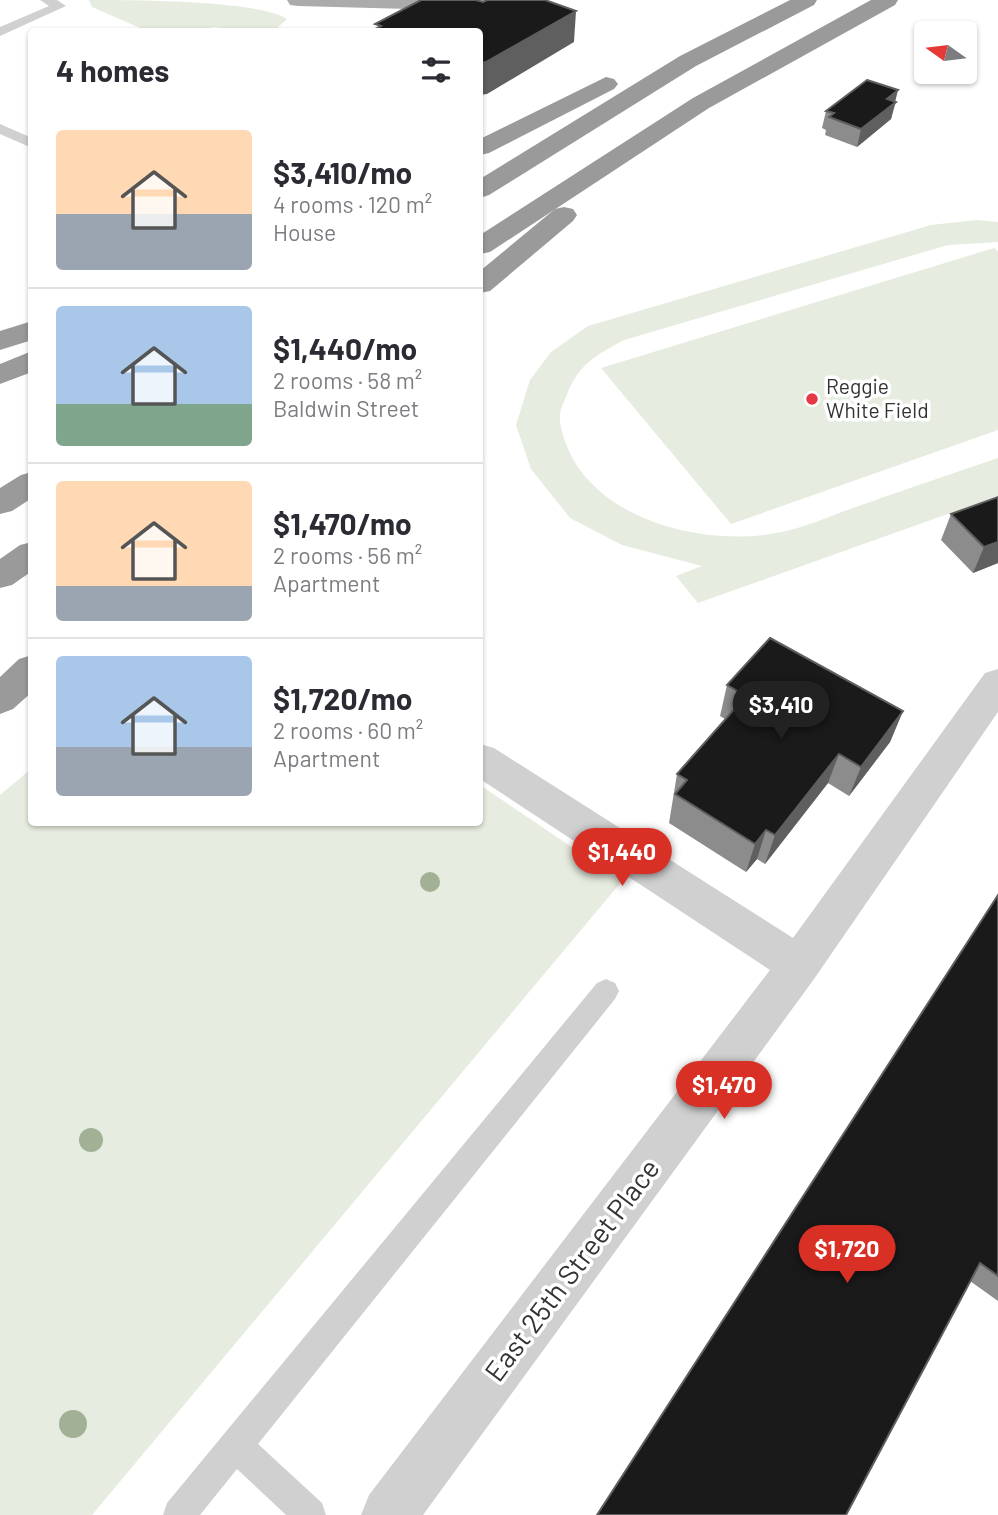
<!DOCTYPE html>
<meta charset="utf-8">
<style>
:root{--surface:#fff;--page:#f2f2f3;--text:#2b2b33;--muted:#7c7c81;--line:#e1e1e2;--accent:#d93025}
body{margin:0;font-family:Barlow,sans-serif;background:var(--page);color:var(--text);height:100vh;display:flex;flex-direction:column;font-size:26px;white-space:nowrap}
*{box-sizing:border-box;margin:0}
p{font-size:23px;color:var(--muted)}
.icon{flex:none;width:38px;height:38px;fill:none;stroke:currentColor;stroke-width:2;stroke-linecap:round;stroke-linejoin:round}
.map{position:relative;flex:1;overflow:hidden}
.sheet{position:absolute;left:28px;top:28px;width:455px;height:798px;display:flex;flex-direction:column;background:var(--surface);border-radius:7px;box-shadow:0 2px 5px #0004}
.sheet>*{flex:none}
.needle{width:46px;rotate:284deg}
.controls{position:absolute;left:914px;top:21px;display:grid;gap:14px}
.controls a{display:grid;place-items:center;width:63px;height:63px;border-radius:7px;background:var(--surface);box-shadow:0 2px 5px #0004;font-size:35px}
.price{position:absolute;translate:-50% -60px;padding:0 16px;border-radius:24px;background:var(--accent);color:#fff;font-size:23px;line-height:46px;filter:drop-shadow(0 2px 4px #0008)}
.price::after{content:'';position:absolute;left:50%;top:42px;width:21px;height:16px;margin-left:-10px;background:inherit;clip-path:polygon(0 0,100% 0,50% 100%)}
.price.current{background:#222;color:#fff}
ul{padding:0;list-style:none}
li{display:flex;align-items:center;gap:21px;height:175px;padding:0 28px}
li+li{border-top:2px solid var(--line)}
li span{display:grid;place-items:center;flex:none;width:196px;height:140px;border-radius:7px;color:#555}
li>.icon{margin-inline-start:auto}
span .icon{width:84px;height:84px;fill:#fffc;stroke-width:1}
li b{font-size:30px}
h2{display:flex;justify-content:space-between;align-items:center;height:84px;padding:0 28px;font-size:30px}
.map>svg:first-child{display:block}
.green{fill:#e6ecdf}
.lines{fill:none;stroke-linecap:round;stroke-linejoin:round}
.lane{fill:#d0d0d0;fill-rule:evenodd}
.street{fill:#d0d0d0;fill-rule:evenodd}
.primary{fill:#ababab;fill-rule:evenodd}
.highway{fill:#9a9a9a;fill-rule:evenodd}
.tree{fill:#a2b095}
.wall{fill:#8c8c8c}
.shaded-wall{fill:#5f5f5f}
.building{fill:#1a1a1a;stroke:#5f5f5f;stroke-width:2}
.poi-dot{fill:#e63946;stroke:#fff;stroke-width:2.5}
.labels{text-anchor:middle;stroke-width:7;stroke-linejoin:round;paint-order:stroke}
.far-poi-label{font-size:21px;fill:#333;stroke:#fff;text-anchor:start}
.near-street-label{font-size:28px;fill:#333;stroke:#fff}
</style>
<div class="map">
<svg width="998" height="1515" viewBox="0 0 998 1515">
<rect width="100%" height="100%" fill="#fff"/>
<g class="green">
<path d="M 89,0 C 131,0 258,0 287,19 L 274,31 L 241,31 L 215,27 L 192,31 L 147,31 L 92,7 Z"/>
<path d="M 977,220 L 998,222 L 998,242 L 948,245 L 624,340 C 594,356 578,365 566,397 C 561,408 558,415 561,427 C 580,518 702,549 782,532 C 806,527 830,516 853,508 C 901,491 950,474 998,458 L 998,496 L 698,603 L 676,576 L 702,566 L 622,545 L 570,518 L 531,469 L 516,425 L 530,380 L 551,352 L 588,326 L 931,225 Z"/>
<polygon points="994,248 998,251 998,430 731,524 601,368"/>
<polygon points="31,769 32,822 480,822 480,785 622,881 92,1515 0,1515 0,795"/>
</g>
<g class="lines">
<g class="lane">
<polygon points="40,0 57,0 66,6 0,36 0,27 49,6"/>
<polygon points="0,124 32,138 32,148 0,134"/>
<polygon points="606,979 615,983 619,991 615,999 258,1444 322,1503 326,1515 286,1515 237,1469 200,1515 163,1515 167,1503 597,983"/>
</g>
<polygon class="street" points="998,669 998,712 814,979 423,1515 361,1515 369,1495 770,970 480,779 480,744 494,748 793,938 985,673"/>
<polygon class="primary" points="287,0 497,0 494,5 486,6 409,9 298,6 290,5"/>
<g class="highway">
<polygon points="790,0 817,0 814,5 696,66 489,195 480,198 480,179 680,56"/>
<polygon points="871,0 898,0 895,5 709,108 490,252 480,254 480,235 693,98"/>
<polygon points="606,77 614,79 618,84 614,89 489,153 480,155 480,139"/>
<polygon points="564,207 573,209 577,215 573,221 490,291 480,293 480,271 555,209"/>
<polygon points="32,321 32,340 0,350 0,331"/>
<polygon points="32,351 32,372 0,384 0,364"/>
<polygon points="32,472 32,498 12,511 0,514 0,488 21,475"/>
<polygon points="32,542 32,571 12,585 0,588 0,559 20,545"/>
<polygon points="32,655 32,692 13,709 0,714 0,677 19,659"/>
</g>
</g>
<g class="tree">
<circle cx="430" cy="882" r="10"/>
<circle cx="91" cy="1140" r="12"/>
<circle cx="73" cy="1424" r="14"/>
</g>
<g class="wall">
<polygon points="896,102 891,119 857,147 825,135 826,130 822,128 826,111"/>
<polygon points="998,497 998,563 973,573 941,540 951,514"/>
<polygon points="727,685 903,711 890,742 849,796 828,783 765,864 757,859 746,872 669,823 677,774 725,719 720,716"/>
<polygon points="998,894 998,1301 970,1281"/>
</g>
<g class="shaded-wall">
<polygon points="576,11 574,42 487,94 480,95 480,63"/>
<polygon points="898,90 891,119 857,147 861,129 887,99"/>
<polygon points="998,542 998,563 973,573 984,547"/>
<polygon points="903,711 890,742 849,796 861,767"/>
<polygon points="839,754 828,783 765,864 775,835"/>
<polygon points="766,830 757,859 746,872 755,844"/>
</g>
<g class="building">
<polygon points="421,0 476,0 483,2 487,0 545,0 576,11 486,62 480,63 480,32 370,32 381,26 375,24"/>
<polygon points="867,80 898,90 887,99 896,102 861,129 829,117 834,113 826,111"/>
<polygon points="998,497 998,542 984,547 951,514"/>
<polygon points="770,638 903,711 861,767 839,754 775,835 766,830 755,844 675,794 687,780 677,774 746,696 727,685"/>
<polygon points="998,895 998,1276 980,1263 846,1515 597,1515"/>
</g>
<circle class="poi-dot" cx="812" cy="399" r="7"/>
<g class="labels">
<g class="far-poi-label">
<text x="826" y="394">Reggie<tspan x="826" dy="24">White Field</tspan></text>
</g>
<g class="near-street-label">
<text transform="translate(572 1270) rotate(-53)" y="10">East 25th Street Place</text>
</g>
</g>
</svg>
<div class="controls">
<a><svg class="needle" viewBox="-14 -14 28 28"><path d="M0-13l5 13h-10z" fill="#e53935"/><path d="M0 13l5-13h-10z" fill="#7c7c81"/></svg></a>
</div>
<b class="price current" style="left:781px;top:741px">$3,410</b>
<b class="price" style="left:622px;top:888px">$1,440</b>
<b class="price" style="left:724px;top:1121px">$1,470</b>
<b class="price" style="left:847px;top:1285px">$1,720</b>
<section class="sheet">
<h2>4 homes<svg class="icon" aria-label="filters" viewBox="0 0 24 24"><path d="M4 7h16M4 17h16"/><circle cx="9" cy="7" r="2"/><circle cx="15" cy="17" r="2"/></svg></h2>
<ul>
<li><span style="background:linear-gradient(#ffd9b3 60%,#9aa5b1 0)"><svg class="icon" aria-label="home" viewBox="0 0 24 24"><path d="M3 11l9-7 9 7M6 9v11h12V9"/></svg></span><div><b>$3,410/mo</b><p>4 rooms · 120 m²</p><p>House</p></div></li>
<li><span style="background:linear-gradient(#a9c7e8 70%,#7fa58c 0)"><svg class="icon" aria-label="home" viewBox="0 0 24 24"><path d="M3 11l9-7 9 7M6 9v11h12V9"/></svg></span><div><b>$1,440/mo</b><p>2 rooms · 58 m²</p><p>Baldwin Street</p></div></li>
<li><span style="background:linear-gradient(#ffd9b3 75%,#9aa5b1 0)"><svg class="icon" aria-label="home" viewBox="0 0 24 24"><path d="M3 11l9-7 9 7M6 9v11h12V9"/></svg></span><div><b>$1,470/mo</b><p>2 rooms · 56 m²</p><p>Apartment</p></div></li>
<li><span style="background:linear-gradient(#a9c7e8 65%,#9aa5b1 0)"><svg class="icon" aria-label="home" viewBox="0 0 24 24"><path d="M3 11l9-7 9 7M6 9v11h12V9"/></svg></span><div><b>$1,720/mo</b><p>2 rooms · 60 m²</p><p>Apartment</p></div></li>
</ul>
</section>
</div>
